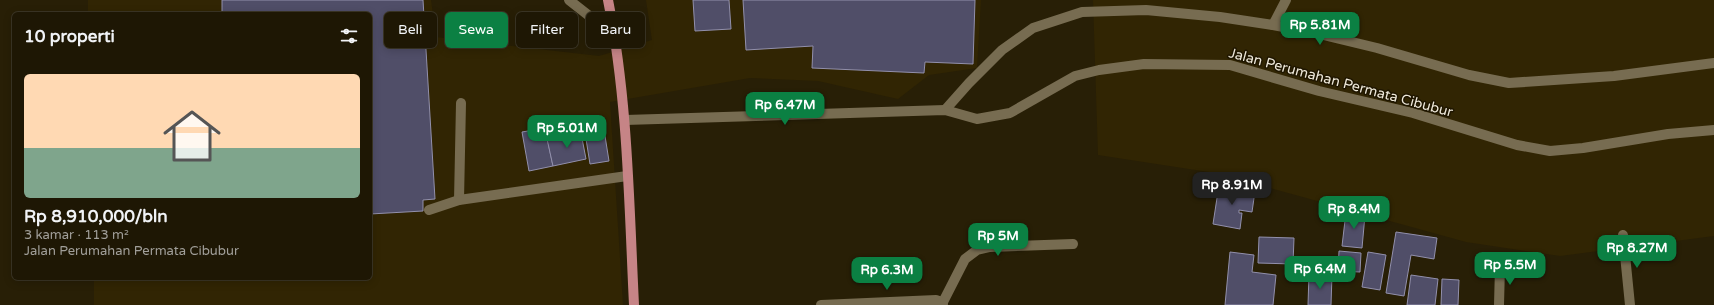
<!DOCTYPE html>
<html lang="id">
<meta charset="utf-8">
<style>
:root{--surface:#1e1704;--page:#26200e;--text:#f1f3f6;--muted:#a19f9a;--line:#3c3626;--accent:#0b8043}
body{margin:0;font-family:"Varela Round",sans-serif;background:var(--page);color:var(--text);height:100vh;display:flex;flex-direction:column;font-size:15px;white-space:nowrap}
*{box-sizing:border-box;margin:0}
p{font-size:13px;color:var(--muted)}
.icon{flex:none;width:22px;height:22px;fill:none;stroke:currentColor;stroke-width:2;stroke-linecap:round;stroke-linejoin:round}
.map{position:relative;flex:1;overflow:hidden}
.side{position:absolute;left:12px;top:12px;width:360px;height:268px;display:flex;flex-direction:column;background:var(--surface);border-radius:6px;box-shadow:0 2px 10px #0003,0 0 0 1px var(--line)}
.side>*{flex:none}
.banner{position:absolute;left:384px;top:12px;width:380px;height:36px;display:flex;gap:8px}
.price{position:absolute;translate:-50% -34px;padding:0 9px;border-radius:8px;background:var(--accent);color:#fff;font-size:13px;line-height:26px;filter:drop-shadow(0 1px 2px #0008)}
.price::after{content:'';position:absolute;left:50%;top:24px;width:12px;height:9px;margin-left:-6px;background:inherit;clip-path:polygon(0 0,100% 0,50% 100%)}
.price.selected{background:#222;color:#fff}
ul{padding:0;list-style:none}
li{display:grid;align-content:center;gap:8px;height:212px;padding:0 12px}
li+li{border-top:1px solid var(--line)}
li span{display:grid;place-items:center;height:124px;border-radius:6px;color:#555}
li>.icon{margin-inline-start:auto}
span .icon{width:72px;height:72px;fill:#fffc;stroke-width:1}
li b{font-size:17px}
h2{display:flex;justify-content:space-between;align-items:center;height:48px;padding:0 12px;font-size:17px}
.pill{padding:0 14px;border-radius:6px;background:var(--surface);box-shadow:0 2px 10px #0003,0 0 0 1px var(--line);font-size:14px;line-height:36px}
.pill.selected{background:var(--accent);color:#fff}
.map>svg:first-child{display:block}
.built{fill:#312503}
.building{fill:#504e68;stroke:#9290ac}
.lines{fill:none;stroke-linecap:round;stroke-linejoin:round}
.service{stroke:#776c51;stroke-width:10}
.minor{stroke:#776c51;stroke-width:10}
.primary{stroke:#c68486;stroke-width:10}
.labels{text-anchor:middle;stroke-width:3;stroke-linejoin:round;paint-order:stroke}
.street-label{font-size:14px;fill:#efe9da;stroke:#1f1600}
</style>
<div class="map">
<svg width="1714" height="305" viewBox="0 0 1714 305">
<rect width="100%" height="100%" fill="#281f06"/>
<g class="built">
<polygon points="88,0 431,0 436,37 599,56 652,40 646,0 981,0 977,68 929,75 898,99 818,81 750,78 610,102 623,305 94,305 94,278 370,278 370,14 88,14"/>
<polygon points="1093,0 1714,0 1714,236 1560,256 1466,242 1215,173 1098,155"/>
</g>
<g class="building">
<polygon points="222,0 423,0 435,199 423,200 423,211 370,214 370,14 222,14"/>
<polygon points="693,0 729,0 731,29 695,31"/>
<polygon points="743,0 975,0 973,64 925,62 924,73 812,68 813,46 746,50"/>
<polygon points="545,128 553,166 529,171 522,132"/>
<polygon points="581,133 586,159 553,166 547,139"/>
<polygon points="605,136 609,161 590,164 586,139"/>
<polygon points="1219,185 1255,191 1252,212 1239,210 1239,213 1242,213 1240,229 1213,224"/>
<polygon points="1346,212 1365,215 1362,248 1342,246"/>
<polygon points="1396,232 1437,238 1434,259 1411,255 1404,296 1386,293"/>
<polygon points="1259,237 1294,238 1293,264 1258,263"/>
<polygon points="1339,251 1361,253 1360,272 1338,271"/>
<polygon points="1230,252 1254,255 1252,272 1276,275 1273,305 1225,305"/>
<polygon points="1368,252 1386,255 1380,290 1362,287"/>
<polygon points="1309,274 1332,275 1331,305 1308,305"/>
<polygon points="1411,275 1438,279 1435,305 1407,305"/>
<polygon points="1442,279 1459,280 1458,305 1441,305"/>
</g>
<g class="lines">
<g class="service">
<polyline points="569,0 616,37"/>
<polyline points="459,200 461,103"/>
<polyline points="429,210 459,200 627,176"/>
</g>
<g class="minor">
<polyline points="1273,25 1286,0"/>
<polyline points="945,110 969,83 1002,50 1033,28 1082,12 1146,10 1220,17 1273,25 1315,33 1377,48 1469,75 1509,83 1614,76 1714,63"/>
<polyline points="625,120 945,110 977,119 1010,113 1075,76 1099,70 1144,64 1230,65 1319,91 1413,113 1517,145 1550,151 1583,148 1668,134 1714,130"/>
<polyline points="1623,235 1630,305"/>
<polyline points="942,304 965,259 977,250 990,247 1073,244"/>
<polyline points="821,305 936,300 939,301 943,305"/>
<polyline points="1499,305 1500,267"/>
</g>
<path class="primary" d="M 608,0 C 628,100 629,203 634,305"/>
</g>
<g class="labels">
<g class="street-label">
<text transform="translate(1341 82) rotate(15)" y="5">Jalan Perumahan Permata Cibubur</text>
</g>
</g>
</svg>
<b class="price" style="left:1320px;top:46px">Rp 5.81M</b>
<b class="price" style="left:785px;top:126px">Rp 6.47M</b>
<b class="price" style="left:567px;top:149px">Rp 5.01M</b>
<b class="price selected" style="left:1232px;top:206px">Rp 8.91M</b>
<b class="price" style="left:1354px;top:230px">Rp 8.4M</b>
<b class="price" style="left:998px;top:257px">Rp 5M</b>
<b class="price" style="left:1637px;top:269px">Rp 8.27M</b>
<b class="price" style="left:1510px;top:286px">Rp 5.5M</b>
<b class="price" style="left:1320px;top:290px">Rp 6.4M</b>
<b class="price" style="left:887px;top:291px">Rp 6.3M</b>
<div class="banner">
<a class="pill">Beli</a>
<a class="pill selected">Sewa</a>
<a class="pill">Filter</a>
<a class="pill">Baru</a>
</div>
<section class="side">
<h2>10 properti<svg class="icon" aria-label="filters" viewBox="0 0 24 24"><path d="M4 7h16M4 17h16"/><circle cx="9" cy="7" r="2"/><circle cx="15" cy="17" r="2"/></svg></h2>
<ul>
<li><span style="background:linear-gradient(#ffd9b3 60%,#7fa58c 0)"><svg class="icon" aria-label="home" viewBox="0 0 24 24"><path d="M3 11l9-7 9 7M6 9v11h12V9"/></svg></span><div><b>Rp 8,910,000/bln</b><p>3 kamar · 113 m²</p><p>Jalan Perumahan Permata Cibubur</p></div></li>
</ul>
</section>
</div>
